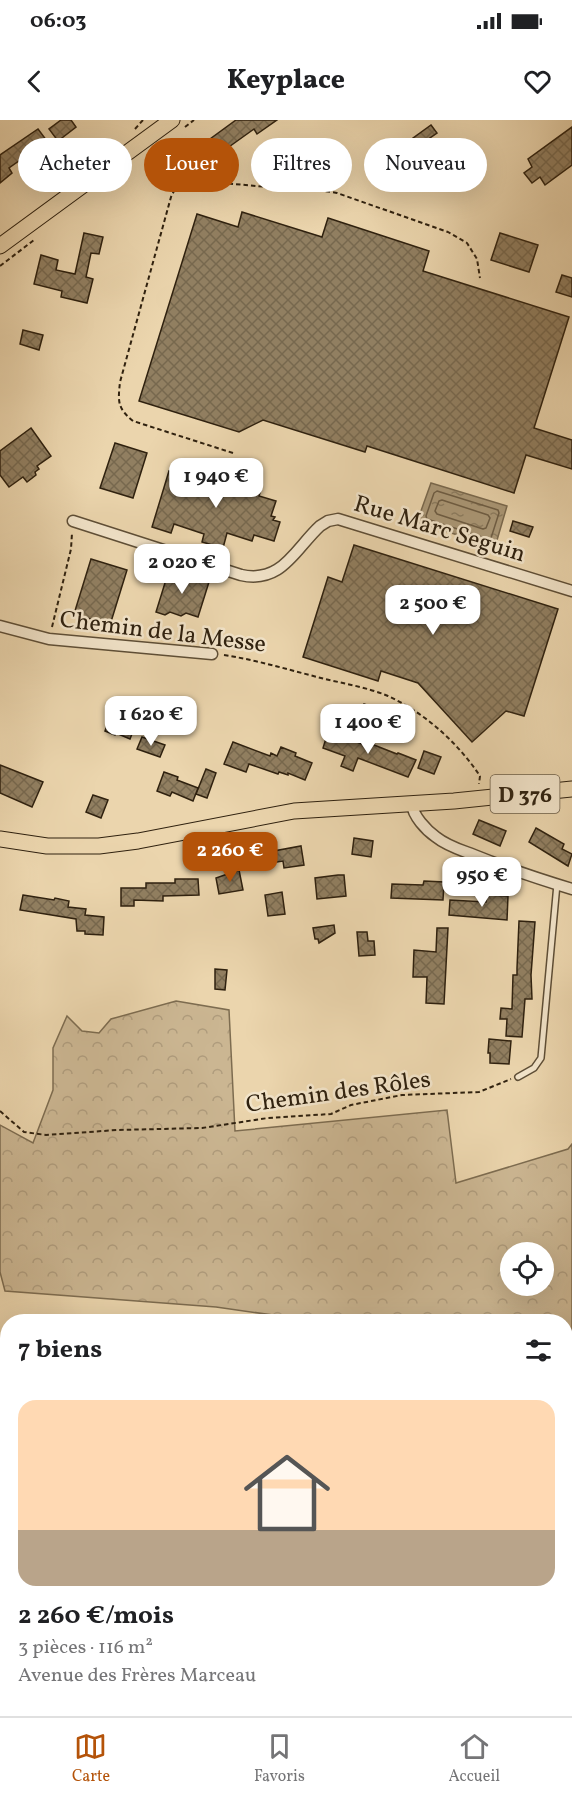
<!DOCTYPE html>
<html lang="fr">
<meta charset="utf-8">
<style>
:root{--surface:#fff;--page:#f6f6f6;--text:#202124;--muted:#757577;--line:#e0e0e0;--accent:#b45309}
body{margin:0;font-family:Vollkorn,serif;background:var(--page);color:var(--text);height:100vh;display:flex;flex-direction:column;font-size:22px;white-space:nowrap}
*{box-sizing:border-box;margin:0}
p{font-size:20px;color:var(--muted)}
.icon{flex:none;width:33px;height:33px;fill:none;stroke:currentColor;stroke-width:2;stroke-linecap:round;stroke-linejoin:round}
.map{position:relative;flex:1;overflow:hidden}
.panel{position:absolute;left:0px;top:1194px;width:573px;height:402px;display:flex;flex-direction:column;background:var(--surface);border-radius:24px 24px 0 0;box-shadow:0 6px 24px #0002}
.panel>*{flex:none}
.hud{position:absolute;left:18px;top:18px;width:537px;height:54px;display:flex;gap:12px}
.fabs{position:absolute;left:500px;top:1122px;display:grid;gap:12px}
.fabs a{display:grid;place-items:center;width:54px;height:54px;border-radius:50%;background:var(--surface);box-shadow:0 6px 24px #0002;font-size:30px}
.price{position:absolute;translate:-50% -51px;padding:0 14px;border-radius:12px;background:#fff;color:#222;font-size:20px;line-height:39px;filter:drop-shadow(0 2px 3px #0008)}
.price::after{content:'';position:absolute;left:50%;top:36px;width:18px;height:14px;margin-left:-9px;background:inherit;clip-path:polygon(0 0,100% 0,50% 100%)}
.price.on{background:var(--accent);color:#fff}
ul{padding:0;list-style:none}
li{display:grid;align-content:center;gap:12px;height:318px;padding:0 18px}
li+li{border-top:2px solid var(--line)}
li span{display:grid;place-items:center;height:186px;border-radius:18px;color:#555}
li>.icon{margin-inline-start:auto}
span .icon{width:108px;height:108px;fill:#fffc;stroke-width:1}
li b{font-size:26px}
h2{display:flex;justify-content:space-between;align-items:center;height:72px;padding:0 18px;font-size:26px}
.pill{padding:0 21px;border-radius:27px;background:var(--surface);box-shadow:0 6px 24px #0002;font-size:21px;line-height:54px}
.pill.on{background:var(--accent);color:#fff}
.status{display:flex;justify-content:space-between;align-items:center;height:42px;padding:0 30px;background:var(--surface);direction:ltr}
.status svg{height:16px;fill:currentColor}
header{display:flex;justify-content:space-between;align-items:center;height:78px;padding:0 18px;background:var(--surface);font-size:27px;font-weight:800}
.tabs{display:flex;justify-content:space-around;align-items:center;height:84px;border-top:2px solid var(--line);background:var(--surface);font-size:16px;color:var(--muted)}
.tabs a{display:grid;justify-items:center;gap:3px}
.tabs .on{color:var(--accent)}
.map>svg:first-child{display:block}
.grass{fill:url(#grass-tufts);stroke:#7d6c50;stroke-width:1.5}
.forest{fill:url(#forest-crowns);stroke:#7d6c50;stroke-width:1.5;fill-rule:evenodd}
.water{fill:url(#water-ripples);stroke:#79684d;stroke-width:1.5}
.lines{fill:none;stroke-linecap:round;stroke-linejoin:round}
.shore{stroke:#6d5c43;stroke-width:1.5}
.building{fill:url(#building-cross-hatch);stroke:#2f210f;stroke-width:1.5}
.lane-casing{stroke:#5e4e36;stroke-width:8}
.street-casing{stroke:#5e4e36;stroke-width:13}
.primary-casing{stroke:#2f210f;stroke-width:17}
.path{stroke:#2f210f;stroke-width:2;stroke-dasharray:4.5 3;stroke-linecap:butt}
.lane{stroke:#f2e4ca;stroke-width:5}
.street{stroke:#f2e4ca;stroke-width:10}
.primary{stroke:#ebd5ad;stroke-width:15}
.rail-casing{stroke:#2f210f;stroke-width:6}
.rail{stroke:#f2e4ca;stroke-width:4;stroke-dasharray:11;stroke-linecap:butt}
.labels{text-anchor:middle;stroke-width:5;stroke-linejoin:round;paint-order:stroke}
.shield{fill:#f2e4ca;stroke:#6a5c47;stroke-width:1.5}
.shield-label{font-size:22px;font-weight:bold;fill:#2f210f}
.street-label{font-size:24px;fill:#2f210f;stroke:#f2e4ca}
</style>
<div class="status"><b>06:03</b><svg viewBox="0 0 49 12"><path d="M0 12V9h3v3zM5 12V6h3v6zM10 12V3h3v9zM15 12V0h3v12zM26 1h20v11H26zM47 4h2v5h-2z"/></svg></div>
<header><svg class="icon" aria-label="back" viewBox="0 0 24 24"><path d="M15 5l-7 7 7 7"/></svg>Keyplace<svg class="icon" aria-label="heart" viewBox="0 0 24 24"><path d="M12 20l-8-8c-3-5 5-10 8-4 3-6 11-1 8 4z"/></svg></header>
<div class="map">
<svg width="572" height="1596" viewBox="0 0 572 1596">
<defs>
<pattern id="grass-tufts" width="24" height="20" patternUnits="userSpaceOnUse" patternTransform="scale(1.5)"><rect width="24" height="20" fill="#cbb692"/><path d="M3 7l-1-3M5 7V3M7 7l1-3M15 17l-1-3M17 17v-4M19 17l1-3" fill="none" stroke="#af9c7d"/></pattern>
<pattern id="forest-crowns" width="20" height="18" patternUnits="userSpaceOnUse" patternTransform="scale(1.5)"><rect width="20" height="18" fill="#cbb692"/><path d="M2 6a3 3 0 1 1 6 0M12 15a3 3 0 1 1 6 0" fill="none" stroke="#af9c7d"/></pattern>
<pattern id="water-ripples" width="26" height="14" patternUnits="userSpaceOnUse" patternTransform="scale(1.5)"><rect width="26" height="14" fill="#ab9877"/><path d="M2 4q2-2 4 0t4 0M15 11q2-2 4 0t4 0" fill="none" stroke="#8c7c60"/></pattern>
<pattern id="building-cross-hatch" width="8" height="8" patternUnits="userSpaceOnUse" patternTransform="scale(1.5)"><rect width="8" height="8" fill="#917f61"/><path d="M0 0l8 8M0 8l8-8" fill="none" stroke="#77684e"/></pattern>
</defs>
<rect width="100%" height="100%" fill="#ebd5ad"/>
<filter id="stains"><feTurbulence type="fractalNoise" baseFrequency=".00333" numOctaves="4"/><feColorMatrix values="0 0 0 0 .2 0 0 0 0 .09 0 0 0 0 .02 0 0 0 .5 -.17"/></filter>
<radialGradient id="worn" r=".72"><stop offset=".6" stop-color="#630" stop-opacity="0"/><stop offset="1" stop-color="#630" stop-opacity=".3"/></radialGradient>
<polygon class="grass" points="135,1589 268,1589 247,1596 132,1596"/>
<g class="forest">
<path d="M 176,881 L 229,890 L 235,1011 L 447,990 L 456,1063 L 568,1029 L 572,1024 L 572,1390 L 566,1391 L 566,1202 L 315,1201 L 216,1187 L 5,1171 L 0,1152 L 0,1005 L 33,1023 L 53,970 L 53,928 L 67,896 L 82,911 L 99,913 L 111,899 ZM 510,1132 L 543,1132 L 543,1166 L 510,1166 Z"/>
<polygon points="566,1429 572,1429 572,1520 566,1522"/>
<polygon points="0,1447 7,1447 8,1588 135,1589 132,1596 0,1596"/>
<polygon points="268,1588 351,1588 351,1589 328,1596 247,1596"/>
</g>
<g class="water">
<polygon points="431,363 507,386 495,427 417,402"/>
<polygon points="572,1525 572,1596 341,1596 365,1588 566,1588 566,1526"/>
</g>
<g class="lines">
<g class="shore">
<polygon points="437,371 498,390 499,393 491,418 488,419 427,399 426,396 434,373"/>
<polygon points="442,380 488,395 490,398 486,408 483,409 437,394 435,391 439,381"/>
</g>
</g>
<g class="building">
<polygon points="61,0 71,0 76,7 58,21 49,9"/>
<polygon points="236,0 277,0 257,14 254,9 226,29 224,26 197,46 194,42 186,47 179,36 200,21 203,24"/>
<polygon points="431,5 437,13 430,18 442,36 427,46 409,21"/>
<polygon points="572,7 572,45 545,65 540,57 532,63 524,53 532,47 528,39"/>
<polygon points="38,9 47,21 9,48 12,53 0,63 0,35"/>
<polygon points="242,92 322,117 328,98 429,131 423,151 569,197 534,308 572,320 572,349 526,335 514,373 367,326 365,332 263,300 239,312 139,281 197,94 238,107"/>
<polygon points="84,113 103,117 99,134 91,133 86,157 93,159 87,183 61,177 62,171 34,164 41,135 58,140 56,150 75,154"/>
<polygon points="500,113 538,125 529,152 491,140"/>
<polygon points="562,155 572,158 572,177 556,172"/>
<polygon points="23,210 43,215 39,230 20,224"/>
<polygon points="31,308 51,336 37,346 39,349 35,352 36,355 27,362 23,357 9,367 0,355 0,331"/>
<polygon points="115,323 147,333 133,378 100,368"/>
<polygon points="226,347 236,350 233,359 261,369 259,376 276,381 271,396 275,397 273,400 280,402 274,421 254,415 252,421 227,413 223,428 202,422 204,414 174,404 171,413 152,407 169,351 215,365 220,348 225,350"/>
<polygon points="513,401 533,407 529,417 510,411"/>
<polygon points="354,425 558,489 524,596 506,591 472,622 418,563 381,551 378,561 303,537 328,457 342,462"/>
<polygon points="91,439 127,450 110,505 74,494"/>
<polygon points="169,450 209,462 198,497 186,493 181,496 170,492 165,495 156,492"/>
<polygon points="364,584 381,590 377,601 360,596"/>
<polygon points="121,596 137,601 130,619 116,613 115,615 105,611 110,597 120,599"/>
<polygon points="328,612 368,626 369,623 397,634 398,633 416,640 408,657 358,638 353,651 341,646 345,636 323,628"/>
<polygon points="142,617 165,625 160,637 137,629"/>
<polygon points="233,622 270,636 271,633 277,636 281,627 296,633 295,636 312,643 305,660 288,653 288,655 279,652 278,654 249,644 246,652 224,644"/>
<polygon points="424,631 441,637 434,654 418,648"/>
<polygon points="0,645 43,662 32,687 0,673"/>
<polygon points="206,649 216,653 207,678 196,674"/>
<polygon points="164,652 178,657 177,660 198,668 193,681 172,672 170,676 157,671"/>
<polygon points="93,675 108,680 101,698 86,692"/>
<polygon points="479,700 506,711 500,726 473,714"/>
<polygon points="536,708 564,724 562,729 572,734 568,746 529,722"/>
<polygon points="354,718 373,721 371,737 352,734"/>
<polygon points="301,726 304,745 284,748 283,741 251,746 248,730 268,727 268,732"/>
<polygon points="239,750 243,770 219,774 216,758"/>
<polygon points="338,755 344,755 346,776 317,779 315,758"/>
<polygon points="175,759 198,759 199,775 163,776 163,781 134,780 134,786 121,786 121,768 146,768 146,763 175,763"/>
<polygon points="424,761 444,762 443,780 391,778 392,764 423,765"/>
<polygon points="282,772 285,794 268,796 265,775"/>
<polygon points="23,775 54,780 55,778 69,781 68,787 86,789 85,795 104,797 103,815 85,814 85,811 77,811 76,799 20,790"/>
<polygon points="487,775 508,776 507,800 449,795 450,780 486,782"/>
<polygon points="519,801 535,802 531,855 532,879 525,879 522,917 506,916 507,899 500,899 501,888 512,889 513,855 517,855 517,848"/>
<polygon points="334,805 335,813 319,823 318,819 315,819 313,808"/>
<polygon points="437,808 448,808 444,884 426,883 427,857 413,857 414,830 436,832"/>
<polygon points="357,812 367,812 368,821 374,821 375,835 359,836"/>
<polygon points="215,849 227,850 225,870 215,869"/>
<polygon points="489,919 511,921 509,944 490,943 490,933 488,933"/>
</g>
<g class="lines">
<g class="lane-casing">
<g id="lane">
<polyline points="518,957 534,948 541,938 557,764"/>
<polyline points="0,1369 0,1379"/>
</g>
</g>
<g class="street-casing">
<g id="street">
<path d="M 73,401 L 241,455 C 282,464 295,429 320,406 L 328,401 L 338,399 L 572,471"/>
<polyline points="0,506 49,519 212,534"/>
<path d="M 412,684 C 413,696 426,710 436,717 C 447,726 461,730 474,735 C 506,748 539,759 572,769"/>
<polyline points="0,1288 8,1293"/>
</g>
</g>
<g class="primary-casing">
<g id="primary">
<polyline points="0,126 172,0"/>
<polyline points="0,719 47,726 99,726 138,721 294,691 454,681 572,669"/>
</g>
</g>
<g class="path">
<polyline points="185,7 194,0"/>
<polyline points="135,9 143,0"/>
<polyline points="0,146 34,120"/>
<path d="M 233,333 L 133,301 C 117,288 118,281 120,262 L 171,77 L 175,69 L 184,64 L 201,61 L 267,67 L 306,68 L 337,73 L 448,112 L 467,123 L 477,139 L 480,158"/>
<polyline points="52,507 71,429 72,413"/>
<path d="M 224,535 C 256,540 286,549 317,557 C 340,563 367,567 388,576 C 425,593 458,623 480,656 L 479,664"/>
<polyline points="0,991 24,1012 46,1015 117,1010 202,1008 268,998 331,994 351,985 402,975 479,972 511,959"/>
<polyline points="566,1515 572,1513"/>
<polyline points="294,1596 318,1588"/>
</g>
<use href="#lane" class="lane"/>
<use href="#street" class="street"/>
<use href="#primary" class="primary"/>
<g class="rail-casing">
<g id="rail">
<polyline points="566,1418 572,1418"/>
<polyline points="0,1430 8,1430"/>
</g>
</g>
<use href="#rail" class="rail"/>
</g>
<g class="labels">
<rect class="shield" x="490.5" y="655" width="69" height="38" rx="4.5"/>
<g class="shield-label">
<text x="525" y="682">D 376</text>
</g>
<g class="street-label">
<text transform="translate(440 408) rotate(17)" y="8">Rue Marc Seguin</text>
<text transform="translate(163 511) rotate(7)" y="8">Chemin de la Messe</text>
<text transform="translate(338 971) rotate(-8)" y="8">Chemin des Rôles</text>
</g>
</g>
<rect width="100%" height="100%" filter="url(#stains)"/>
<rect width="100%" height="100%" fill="url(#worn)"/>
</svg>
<div class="fabs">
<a><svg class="icon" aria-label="locate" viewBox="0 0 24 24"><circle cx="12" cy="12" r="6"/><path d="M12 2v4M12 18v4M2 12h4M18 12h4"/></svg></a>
</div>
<b class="price" style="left:216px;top:389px">1 940 €</b>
<b class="price" style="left:182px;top:475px">2 020 €</b>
<b class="price" style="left:433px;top:516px">2 500 €</b>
<b class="price" style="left:151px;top:627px">1 620 €</b>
<b class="price" style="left:368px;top:635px">1 400 €</b>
<b class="price on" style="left:230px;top:763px">2 260 €</b>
<b class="price" style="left:482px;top:788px">950 €</b>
<div class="hud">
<a class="pill">Acheter</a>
<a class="pill on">Louer</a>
<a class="pill">Filtres</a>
<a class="pill">Nouveau</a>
</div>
<section class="panel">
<h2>7 biens<svg class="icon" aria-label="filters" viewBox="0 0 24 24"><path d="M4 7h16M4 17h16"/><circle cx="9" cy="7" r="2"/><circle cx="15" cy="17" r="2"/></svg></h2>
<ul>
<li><span style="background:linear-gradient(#ffd9b3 70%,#b9a48a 0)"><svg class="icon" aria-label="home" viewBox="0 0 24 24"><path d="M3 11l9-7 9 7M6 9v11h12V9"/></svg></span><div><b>2 260 €/mois</b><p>3 pièces · 116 m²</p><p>Avenue des Frères Marceau</p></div></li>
</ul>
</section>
</div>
<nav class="tabs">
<a class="on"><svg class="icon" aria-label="map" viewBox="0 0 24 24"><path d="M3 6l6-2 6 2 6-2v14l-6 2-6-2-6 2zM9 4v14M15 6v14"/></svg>Carte</a>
<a><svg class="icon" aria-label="saved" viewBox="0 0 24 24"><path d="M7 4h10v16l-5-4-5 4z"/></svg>Favoris</a>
<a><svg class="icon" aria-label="home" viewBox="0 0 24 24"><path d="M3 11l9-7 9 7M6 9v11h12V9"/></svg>Accueil</a>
</nav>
